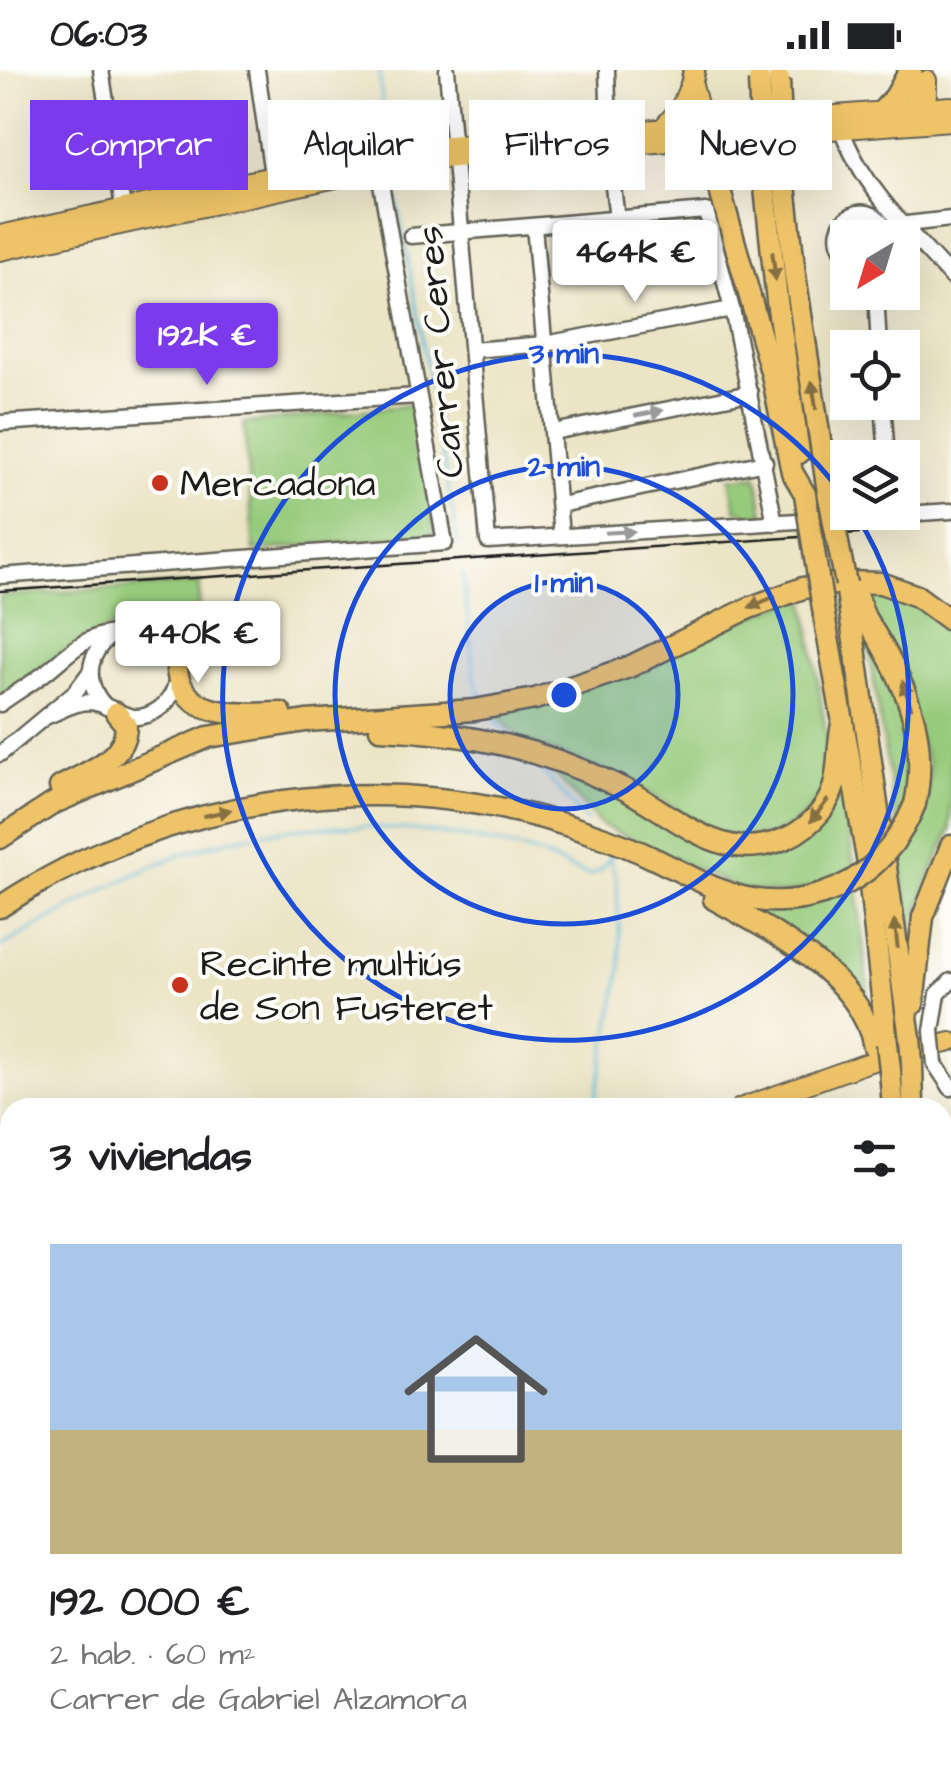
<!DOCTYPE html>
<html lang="es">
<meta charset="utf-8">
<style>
:root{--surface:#fff;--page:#f6f6f6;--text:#202124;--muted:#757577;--line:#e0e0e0;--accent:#7c3aed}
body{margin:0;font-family:"Architects Daughter",sans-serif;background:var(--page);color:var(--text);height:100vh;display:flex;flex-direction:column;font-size:38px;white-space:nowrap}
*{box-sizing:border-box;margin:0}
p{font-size:32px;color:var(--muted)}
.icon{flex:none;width:55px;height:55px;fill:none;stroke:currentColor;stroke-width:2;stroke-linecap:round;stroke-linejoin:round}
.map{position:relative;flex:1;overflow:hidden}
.side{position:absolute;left:0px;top:1028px;width:952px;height:672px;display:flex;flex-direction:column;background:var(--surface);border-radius:30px 30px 0 0;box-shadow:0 10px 40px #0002}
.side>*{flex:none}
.guide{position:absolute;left:30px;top:30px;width:892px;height:90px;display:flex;gap:20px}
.needle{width:65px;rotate:218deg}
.fabs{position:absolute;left:830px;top:150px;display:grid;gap:20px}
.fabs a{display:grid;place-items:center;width:90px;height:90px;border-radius:0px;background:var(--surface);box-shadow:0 10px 40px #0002;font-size:50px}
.price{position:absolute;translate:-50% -85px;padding:0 22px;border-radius:10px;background:#fff;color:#222;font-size:32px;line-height:65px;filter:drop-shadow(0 2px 5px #0008)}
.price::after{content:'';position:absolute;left:50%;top:60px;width:30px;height:22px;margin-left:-15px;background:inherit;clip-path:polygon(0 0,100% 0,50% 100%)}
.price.on{background:var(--accent);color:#fff}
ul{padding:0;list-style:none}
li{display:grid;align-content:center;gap:20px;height:530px;padding:0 50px}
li+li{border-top:2px solid var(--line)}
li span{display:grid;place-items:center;height:310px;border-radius:0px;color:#555}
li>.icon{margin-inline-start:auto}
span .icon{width:180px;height:180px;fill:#fffc;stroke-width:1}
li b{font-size:42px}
h2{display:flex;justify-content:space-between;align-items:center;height:120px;padding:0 50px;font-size:42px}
.chip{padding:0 35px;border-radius:0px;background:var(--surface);box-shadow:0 10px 40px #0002;font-size:35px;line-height:90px}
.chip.on{background:var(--accent);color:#fff}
.status{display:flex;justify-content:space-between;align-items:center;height:70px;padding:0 50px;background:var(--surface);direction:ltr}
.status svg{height:28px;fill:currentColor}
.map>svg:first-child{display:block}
.green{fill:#97cb7c;stroke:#5a744c;stroke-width:2.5}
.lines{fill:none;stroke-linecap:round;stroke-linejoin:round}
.stream{stroke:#61b9de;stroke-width:2.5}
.minor-casing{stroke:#646257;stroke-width:19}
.major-casing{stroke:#646257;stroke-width:22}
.highway-casing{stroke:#646257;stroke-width:25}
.minor{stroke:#fff;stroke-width:14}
.major{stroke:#efc469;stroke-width:18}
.highway{stroke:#efc469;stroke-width:20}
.rail{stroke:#1c1c1c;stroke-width:2.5}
.minor-bridge-casing{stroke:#646257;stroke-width:19;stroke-linecap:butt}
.highway-bridge-casing{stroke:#646257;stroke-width:25;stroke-linecap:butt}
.minor-bridge{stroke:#fff;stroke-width:14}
.highway-bridge{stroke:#efc469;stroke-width:20}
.oneway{fill:#867042}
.oneway2{fill:#999}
.ring{fill:none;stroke:#1d4ed8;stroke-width:5}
.poi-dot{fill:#c8321e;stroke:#fdfcf7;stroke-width:4}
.labels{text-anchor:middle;stroke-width:8;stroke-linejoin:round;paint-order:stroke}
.street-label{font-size:38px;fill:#1c1c1c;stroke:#fdfcf7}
.poi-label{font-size:38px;fill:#1c1c1c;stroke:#fdfcf7;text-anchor:start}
.centre{fill:#1d4ed8;stroke:#fdfcf7;stroke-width:5}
.ring-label{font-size:30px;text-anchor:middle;font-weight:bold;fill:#1d4ed8;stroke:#fdfcf7;stroke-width:8;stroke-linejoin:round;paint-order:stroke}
</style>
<div class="status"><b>06:03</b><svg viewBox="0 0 49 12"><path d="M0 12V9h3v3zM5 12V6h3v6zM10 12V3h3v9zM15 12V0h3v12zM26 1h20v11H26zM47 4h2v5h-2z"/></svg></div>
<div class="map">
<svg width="951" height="1699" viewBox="0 0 951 1699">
<rect width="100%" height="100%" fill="#fdfcf7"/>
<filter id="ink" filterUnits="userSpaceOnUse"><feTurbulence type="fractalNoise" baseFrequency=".01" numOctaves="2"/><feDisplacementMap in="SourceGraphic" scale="20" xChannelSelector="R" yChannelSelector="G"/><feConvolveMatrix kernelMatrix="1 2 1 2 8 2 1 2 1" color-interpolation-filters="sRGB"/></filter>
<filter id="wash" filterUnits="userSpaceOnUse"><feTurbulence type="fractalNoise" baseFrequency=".0048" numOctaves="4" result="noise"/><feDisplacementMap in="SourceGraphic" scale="40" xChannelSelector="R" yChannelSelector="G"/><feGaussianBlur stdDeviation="2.25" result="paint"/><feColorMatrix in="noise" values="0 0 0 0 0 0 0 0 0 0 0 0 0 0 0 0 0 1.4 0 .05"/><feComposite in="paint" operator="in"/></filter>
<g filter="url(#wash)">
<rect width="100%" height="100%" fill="#ebe4c5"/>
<g class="green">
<polygon points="419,334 434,464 254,481 244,353"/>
<polygon points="757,406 764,444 751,446 736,439 730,408"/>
<path d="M 200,513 L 198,556 L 178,571 C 171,566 161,556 152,554 C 102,543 38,601 0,628 L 0,526 Z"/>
<path d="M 867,519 C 899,525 927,538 951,561 L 951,760 L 932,801 L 911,865 L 900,779 L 927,726 L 929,696 L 869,540 Z"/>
<polygon points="805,526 830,690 822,722 814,735 795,754 768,766 738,767 712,760 628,711 519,668 496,644"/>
<polygon points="866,564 908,647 911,720 897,756"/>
<polygon points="544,693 769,782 841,717 855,799 833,812 785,824 737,818 601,755"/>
<polygon points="857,817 870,936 748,839"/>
<polygon points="227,1690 326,1690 275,1699 224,1699"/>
<polygon points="567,1690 895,1690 895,1699 570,1699"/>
</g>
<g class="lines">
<g class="stream">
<polyline points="379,0 385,65"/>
<polyline points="393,105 458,473"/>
<polyline points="463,504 475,610 484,631"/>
<polyline points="492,647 510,667"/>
<polyline points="536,694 587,752"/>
<path d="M 0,877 C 62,843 125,804 192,781 C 298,744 418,754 525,780 C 548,785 567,800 590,805 L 601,800 L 611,786"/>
<polyline points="594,1038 621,899 617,811 607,779"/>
<polyline points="240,1699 243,1690"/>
</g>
</g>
</g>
<g filter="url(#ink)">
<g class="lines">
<g class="minor-casing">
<g id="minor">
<polyline points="101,0 123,137"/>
<polyline points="257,0 272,105"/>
<polyline points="447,0 488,471 951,441"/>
<polyline points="607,0 610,92 617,149"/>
<path d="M 841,58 C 862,117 910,162 951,207"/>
<polyline points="898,155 951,149"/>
<polyline points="534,156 561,465"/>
<polyline points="411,166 706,141 732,239 775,453"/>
<path d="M 848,187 C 814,150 879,119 887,168"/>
<polyline points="876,222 879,278"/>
<polyline points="472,280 545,274 732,239"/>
<polyline points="883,332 887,388"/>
<polyline points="0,353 418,326"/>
<polyline points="553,362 750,323"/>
<polyline points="560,435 765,392"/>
<polyline points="0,506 445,473 378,97"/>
<path d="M 0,634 C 15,623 31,614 45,603 C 63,589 79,571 102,565 C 117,562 133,558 148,563 C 183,575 187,625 154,642 C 127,657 114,633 89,632 C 73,632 60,642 45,647"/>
<path d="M 106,637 C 84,615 86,585 111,566"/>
<polyline points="0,684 76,621 90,602"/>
<polyline points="932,961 938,924 951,911"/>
<polyline points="935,994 951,1018"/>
<polyline points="0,1446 10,1456"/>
<polyline points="10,1699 10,1690"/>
</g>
</g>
<g class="major-casing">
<g id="major">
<polyline points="692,12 699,38 713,58"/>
<polyline points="914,46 927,25 927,10"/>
<polyline points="663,57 680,38 691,12"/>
<polyline points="0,165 397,79 951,36"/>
<polyline points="0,181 415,91 951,51"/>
<polyline points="740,1038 870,992 951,972"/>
<polyline points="0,1234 10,1235"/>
<polyline points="0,1312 10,1312"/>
</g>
</g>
<g class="highway-casing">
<g id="highway">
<polyline points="911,0 915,30 920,38"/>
<polyline points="692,12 694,0"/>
<polyline points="883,40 895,27 910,0"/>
<polyline points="718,68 714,88 719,117 772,305 792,402 805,424"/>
<polyline points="682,70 699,83 713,106"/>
<polyline points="783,97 795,205 828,422"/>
<polyline points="763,99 777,231 799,383"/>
<polyline points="846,514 910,968"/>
<path d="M 854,523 C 861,532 861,542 867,551 C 904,608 930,665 915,734"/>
<polyline points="824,545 867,788 887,973"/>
<path d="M 177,601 C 184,650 243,644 281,643"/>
<path d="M 380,659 C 470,663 541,678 622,718 C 657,735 692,767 730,775 C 760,781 792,771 814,749 C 846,717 833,687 843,650"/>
<path d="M 60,717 C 86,702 126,690 126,655 L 116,643"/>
<polyline points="0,768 54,733 208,667 306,651 475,640 535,629 629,597 749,538 803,518 850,512 881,513 917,526 951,551"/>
<path d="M 714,829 C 773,862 861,905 874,977"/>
<path d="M 0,837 C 172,723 391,693 587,762 C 611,770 635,779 657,790 C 714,818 756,845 822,824"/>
<polyline points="913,934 923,847 951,776"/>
<polyline points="912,993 913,1038"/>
<polyline points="890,1000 893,1038"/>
<polyline points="942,1377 951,1416"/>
<polyline points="942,1459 951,1627"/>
<polyline points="935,1690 935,1699"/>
<polyline points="904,1699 904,1690"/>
</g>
</g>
<use href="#minor" class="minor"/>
<use href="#major" class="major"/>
<use href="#highway" class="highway"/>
<polyline class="rail" points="0,521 859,463"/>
<g class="minor-bridge-casing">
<polyline id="minor-bridge" points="932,961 935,994"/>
</g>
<g class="highway-bridge-casing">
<g id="highway-bridge">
<polyline points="779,10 783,97"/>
<polyline points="759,11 763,99"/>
<polyline points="828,422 846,514"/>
<polyline points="805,424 824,545"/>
<path d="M 822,824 C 868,809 897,778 915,734"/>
<polyline points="910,968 912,993"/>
<polyline points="887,973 890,1000"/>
</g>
</g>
<use href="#minor-bridge" class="minor-bridge"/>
<use href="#highway-bridge" class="highway-bridge"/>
</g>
<defs><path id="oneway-solid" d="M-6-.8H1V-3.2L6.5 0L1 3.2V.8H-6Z" transform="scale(2.5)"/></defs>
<g class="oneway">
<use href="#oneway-solid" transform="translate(774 196) rotate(83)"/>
<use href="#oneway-solid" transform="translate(814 325) rotate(-99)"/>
<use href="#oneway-solid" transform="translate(762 532) rotate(157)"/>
<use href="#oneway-solid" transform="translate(907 625) rotate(-108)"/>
<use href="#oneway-solid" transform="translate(819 741) rotate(128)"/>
<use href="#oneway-solid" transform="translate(217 743) rotate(-13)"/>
<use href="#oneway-solid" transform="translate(896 864) rotate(-97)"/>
</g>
<g class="oneway2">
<use href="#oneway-solid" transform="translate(649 343) rotate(-11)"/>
<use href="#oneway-solid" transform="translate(620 462) rotate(-3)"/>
</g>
</g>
<circle cx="564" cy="625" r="114" fill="#1d4ed8" fill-opacity=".12"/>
<g class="ring">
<circle cx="564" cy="625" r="114"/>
<circle cx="564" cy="625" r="229"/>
<path d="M855 443A343 343 0 1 1 847 431"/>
</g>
<g class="poi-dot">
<circle cx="160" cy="413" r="10"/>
<circle cx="180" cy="915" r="10"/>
</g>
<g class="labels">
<g class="street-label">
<text transform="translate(439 282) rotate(-95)" y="13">Carrer Ceres</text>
</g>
<g class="poi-label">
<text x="180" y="426">Mercadona</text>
<text x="200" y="906">Recinte multiús<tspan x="200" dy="44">de Son Fusteret</tspan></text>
</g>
</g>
<circle cx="564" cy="625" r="15" class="centre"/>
<g class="ring-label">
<text x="564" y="293">3 min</text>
<text x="564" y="406">2 min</text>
<text x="564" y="522">1 min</text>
</g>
</svg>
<div class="fabs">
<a><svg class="needle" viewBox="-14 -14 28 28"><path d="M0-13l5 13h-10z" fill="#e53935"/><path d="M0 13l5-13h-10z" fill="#757577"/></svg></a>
<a><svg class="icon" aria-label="locate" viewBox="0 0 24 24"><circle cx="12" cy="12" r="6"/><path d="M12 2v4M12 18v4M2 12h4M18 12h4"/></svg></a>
<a><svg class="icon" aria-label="layers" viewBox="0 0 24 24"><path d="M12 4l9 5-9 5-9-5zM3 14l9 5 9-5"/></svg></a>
</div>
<b class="price" style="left:635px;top:235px">464K €</b>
<b class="price on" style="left:207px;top:318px">192K €</b>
<b class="price" style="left:198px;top:616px">440K €</b>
<div class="guide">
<a class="chip on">Comprar</a>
<a class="chip">Alquilar</a>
<a class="chip">Filtros</a>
<a class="chip">Nuevo</a>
</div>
<section class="side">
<h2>3 viviendas<svg class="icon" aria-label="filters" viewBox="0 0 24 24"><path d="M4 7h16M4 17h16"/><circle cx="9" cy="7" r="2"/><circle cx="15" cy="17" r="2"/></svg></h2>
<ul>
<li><span style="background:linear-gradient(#a9c7e8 60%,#c2b280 0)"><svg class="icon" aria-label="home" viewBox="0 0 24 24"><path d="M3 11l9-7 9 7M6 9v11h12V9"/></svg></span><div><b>192 000 €</b><p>2 hab. · 60 m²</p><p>Carrer de Gabriel Alzamora</p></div></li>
</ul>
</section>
</div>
